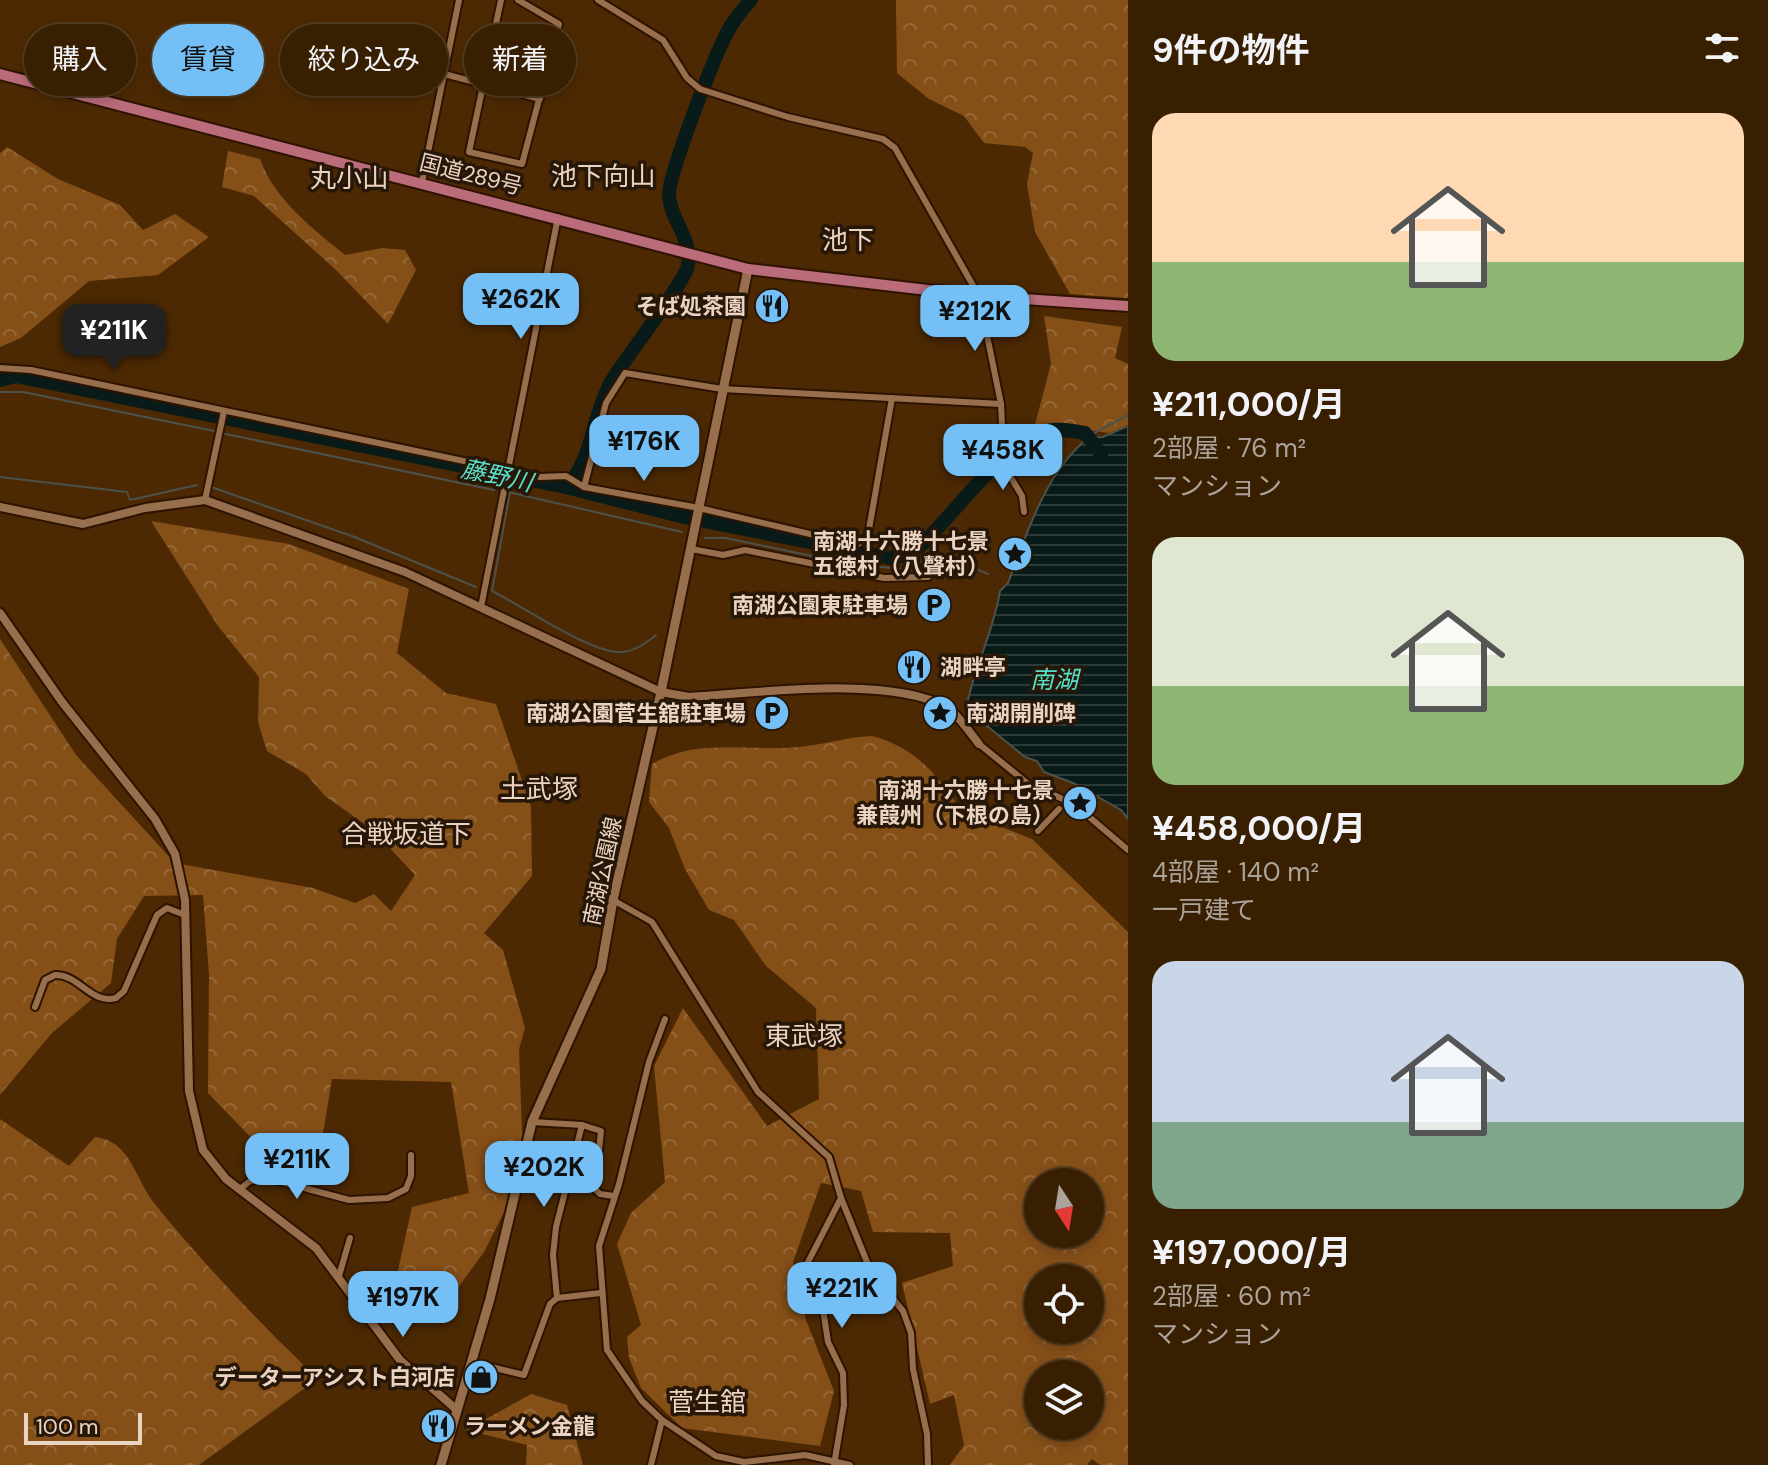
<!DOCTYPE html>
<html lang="ja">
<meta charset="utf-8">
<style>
:root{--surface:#391f02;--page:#40270c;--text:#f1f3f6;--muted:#aba299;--line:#533d24;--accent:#74c0f6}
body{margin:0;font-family:"DM Sans","Noto Sans JP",sans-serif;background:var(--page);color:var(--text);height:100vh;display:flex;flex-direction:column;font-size:30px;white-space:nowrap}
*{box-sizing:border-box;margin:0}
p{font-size:26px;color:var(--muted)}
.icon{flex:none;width:44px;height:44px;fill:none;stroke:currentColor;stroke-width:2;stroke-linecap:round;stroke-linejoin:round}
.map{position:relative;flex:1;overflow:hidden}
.side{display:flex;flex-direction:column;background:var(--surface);width:640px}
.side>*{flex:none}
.hud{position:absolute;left:24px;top:24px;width:760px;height:72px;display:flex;gap:16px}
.needle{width:52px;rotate:168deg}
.controls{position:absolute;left:1024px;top:1168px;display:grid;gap:16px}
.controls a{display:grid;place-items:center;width:80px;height:80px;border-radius:50%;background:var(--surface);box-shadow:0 4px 12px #0003,0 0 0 2px var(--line);font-size:40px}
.scale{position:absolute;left:24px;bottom:20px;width:118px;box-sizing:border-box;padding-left:8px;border:4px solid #ead3c1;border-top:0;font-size:22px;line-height:28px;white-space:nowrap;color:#ead3c1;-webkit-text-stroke:6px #271708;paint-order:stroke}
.price{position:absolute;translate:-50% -68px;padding:0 18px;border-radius:16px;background:var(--accent);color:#111;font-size:26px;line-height:52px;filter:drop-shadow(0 2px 4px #0008)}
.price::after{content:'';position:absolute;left:50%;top:48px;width:24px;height:18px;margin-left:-12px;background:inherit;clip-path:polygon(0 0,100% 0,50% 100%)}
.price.selected{background:#222;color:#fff}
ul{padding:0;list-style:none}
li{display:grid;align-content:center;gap:16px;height:424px;padding:0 24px}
li span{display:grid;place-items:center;height:248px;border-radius:24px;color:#555}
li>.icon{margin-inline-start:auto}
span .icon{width:144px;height:144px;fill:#fffc;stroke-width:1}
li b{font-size:34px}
h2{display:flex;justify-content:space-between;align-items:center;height:96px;padding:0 24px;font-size:34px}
.tag{padding:0 28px;border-radius:36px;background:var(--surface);box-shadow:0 4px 12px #0003,0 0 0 2px var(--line);font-size:28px;line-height:72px}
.tag.selected{background:var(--accent);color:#111}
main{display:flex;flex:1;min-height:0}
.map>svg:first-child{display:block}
.forest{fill:url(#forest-crowns);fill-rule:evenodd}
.water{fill:url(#water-rules);stroke:#4c524b;stroke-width:2}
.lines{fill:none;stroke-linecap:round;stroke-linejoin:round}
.stream{stroke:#4c524b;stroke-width:2}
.river{stroke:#091b18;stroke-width:14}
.minor-casing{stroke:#2d1300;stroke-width:10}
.tertiary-casing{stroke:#2d1300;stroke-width:12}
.secondary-casing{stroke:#2d1300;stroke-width:13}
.trunk-casing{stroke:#2d1300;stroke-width:14}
.minor{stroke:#986f4c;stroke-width:6}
.tertiary{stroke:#986f4c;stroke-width:8}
.secondary{stroke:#986f4c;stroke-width:9}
.trunk{stroke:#ba6c7b;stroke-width:10}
.labels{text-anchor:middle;stroke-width:7;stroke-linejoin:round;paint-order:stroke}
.street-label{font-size:22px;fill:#ead3c1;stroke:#271708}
.poi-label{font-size:22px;font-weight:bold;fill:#ead3c1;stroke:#271708;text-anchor:end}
.water-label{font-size:24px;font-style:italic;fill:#57e1cc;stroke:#271708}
.quarter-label{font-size:26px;fill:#ead3c1;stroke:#271708}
</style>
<main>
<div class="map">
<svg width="1128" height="1465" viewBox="0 0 1128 1465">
<defs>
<pattern id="forest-crowns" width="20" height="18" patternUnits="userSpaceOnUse" patternTransform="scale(2)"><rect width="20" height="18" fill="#854f18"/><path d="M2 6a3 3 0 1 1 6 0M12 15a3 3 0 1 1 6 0" fill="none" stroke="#966738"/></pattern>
<pattern id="water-rules" width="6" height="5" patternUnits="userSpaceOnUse" patternTransform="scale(2)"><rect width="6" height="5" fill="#091b18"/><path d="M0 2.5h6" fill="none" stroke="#2d3b38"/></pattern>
</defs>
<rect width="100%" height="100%" fill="#4c2903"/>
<g class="forest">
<polygon points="896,0 1128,0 1128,298 1070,294 1035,232 1027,184 1033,153 1025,147 984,143 964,116 929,99 897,73"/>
<polygon points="7,147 58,179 120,205 143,230 175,214 209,237 158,275 89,281 21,338 0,347 0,153"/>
<path d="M 228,151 L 260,159 C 274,199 313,229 345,255 L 382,248 L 405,250 L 416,270 L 388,324 L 336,270 L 254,196 L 222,187 Z"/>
<polygon points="1044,316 1122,327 1115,358 1128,364 1128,425 1109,433 1071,428 1032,436 1051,364"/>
<polygon points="151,521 289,544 409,589 397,653 446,693 496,704 531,807 532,876 484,933 503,950 525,1028 519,1049 523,1158 518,1184 484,1252 433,1322 396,1279 412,1207 469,1193 451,1082 332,1079 322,1139 322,1174 286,1174 208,1093 209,975 203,895 144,896 117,939 111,983 52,1033 0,1095 0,639 76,755 175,863 313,888 355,903 374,894 391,911 415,875 373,830 325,796 306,774 267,751 258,722 259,677 218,626"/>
<path d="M 872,736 C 923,749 948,788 972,830 L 993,824 L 1032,839 L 1128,932 L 1128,1465 L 1100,1465 L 1092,1459 L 1087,1465 L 950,1465 L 964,1445 L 954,1395 L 930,1404 L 902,1283 L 953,1266 L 950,1233 L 873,1232 L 861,1191 L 821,1183 L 793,1262 L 806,1320 L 834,1391 L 820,1446 L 682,1428 L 641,1388 L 629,1358 L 627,1337 L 641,1325 L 617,1244 L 631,1213 L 665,1182 L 654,1066 L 683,1008 L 767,1126 L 819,1099 L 816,1008 L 766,966 L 734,920 L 709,910 L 685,869 L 669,828 L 649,802 L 652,764 C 698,737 748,752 798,747 C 823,745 846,737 872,736 ZM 1038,1182 L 1090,1182 L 1090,1234 L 1038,1234 ZM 1038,1278 L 1090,1278 L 1090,1330 L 1038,1330 ZM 1038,1374 L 1090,1374 L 1090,1426 L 1038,1426 Z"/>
<path d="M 0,1119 L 69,1166 L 95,1137 C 131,1141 135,1179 154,1203 C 191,1249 232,1293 274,1336 C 289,1351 303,1363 316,1380 L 199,1465 L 0,1465 Z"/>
<polygon points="531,1394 567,1405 583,1465 526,1465 527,1445 466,1430"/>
</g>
<path class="water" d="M 1128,426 L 1128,819 L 1121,810 L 1073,783 L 1044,772 L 1037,761 L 1025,757 L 986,725 L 965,716 C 971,673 994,632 1000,591 L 1008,583 C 1027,533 1045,473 1088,438 L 1103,437 Z"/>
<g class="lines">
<g class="stream">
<polyline points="0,392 23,392 214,431"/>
<polyline points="221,433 494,490"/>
<polyline points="1085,433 1091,435 1128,415"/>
<polyline points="0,477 127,492 130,500 197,485"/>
<polyline points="211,487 352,536 476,587"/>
<polyline points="508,492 682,532"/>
<path d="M 510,492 L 492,591 C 521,605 592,655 623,652 C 637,650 646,643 656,635"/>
<polyline points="705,538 725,538 851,564 901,569"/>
<polyline points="913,565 941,555 960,562"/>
<polyline points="967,565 988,574"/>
</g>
<g class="river">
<path d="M 0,380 L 16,376 L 566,487 L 684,517 L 890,558 C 919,554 926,540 944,521 C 969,494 1011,440 1047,431 C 1059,428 1073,431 1085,433 L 1101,454"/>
<path d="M 566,487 C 593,460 592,416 611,382 C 624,359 685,283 688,265 C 692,237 671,222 669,196 C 668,175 718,45 732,24 C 737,16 744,8 751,0"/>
</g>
<g class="minor-casing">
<g id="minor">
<polyline points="501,0 469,152 522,164 559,24 518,0"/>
<polyline points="598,0 663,40 687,78 700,89 788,117 883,139 895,148 979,296 1001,404 1004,466 1022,496 1024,512"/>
<polyline points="444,74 540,99"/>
<polyline points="422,182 459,0"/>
<polyline points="0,368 31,370 540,477 566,476 584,487 699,508 857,545 868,535 892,398"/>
<polyline points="584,487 606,403 625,373 722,389 1001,404"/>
<polyline points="205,500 224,411"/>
<polyline points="691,549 723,555 745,550 884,578 928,577"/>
<polyline points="481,607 558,217"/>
<polyline points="979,744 1027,783 1074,804 1128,850"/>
<polyline points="1038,831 1059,809"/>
<polyline points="613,900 652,922 758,1092 829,1157 841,1198 871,1272 903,1311 911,1333 913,1369 927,1434 928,1465"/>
<path d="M 35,1007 L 45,980 L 55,975 C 79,974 91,1005 116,998 L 124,991 L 157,915 L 167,908 L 185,915"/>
<polyline points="665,1019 649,1062 619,1184 599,1246 607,1350 642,1401 662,1420 716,1456 744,1462 805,1455 850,1465"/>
<polyline points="532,1122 582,1125 601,1131 595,1189 600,1194 614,1196"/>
<polyline points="240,1189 250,1181 267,1178 349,1200 388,1198 406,1189 411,1176 411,1155"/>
<polyline points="339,1276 350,1238"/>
<polyline points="557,1298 553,1255 556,1227 582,1125"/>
<polyline points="471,1362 524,1375 550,1304 557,1298 601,1293"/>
<polyline points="651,1465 662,1420"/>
<polyline points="834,1465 844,1405 843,1373 828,1342 822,1302 807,1264 841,1198"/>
</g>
</g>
<g class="tertiary-casing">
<g id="tertiary">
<path d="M 0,507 L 83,524 L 145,508 L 205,500 L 405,572 L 661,692 L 689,697 C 755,693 890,675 946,707 C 959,715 969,732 979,744"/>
<polyline points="0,613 62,702 155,819 175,854 185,900 189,1091 203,1150 226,1179 316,1248 400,1360 457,1410"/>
</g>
</g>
<g class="secondary-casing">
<polyline id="secondary" points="441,1465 490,1299 532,1122 601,969 613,900 661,692 748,269"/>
</g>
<g class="trunk-casing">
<polyline id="trunk" points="0,74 748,269 979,296 1128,306"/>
</g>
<use href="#minor" class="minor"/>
<use href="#tertiary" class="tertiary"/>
<use href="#secondary" class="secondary"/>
<use href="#trunk" class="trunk"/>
</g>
<defs>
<g id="restaurant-disc" transform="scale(1.8)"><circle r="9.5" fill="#74c0f6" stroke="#271708"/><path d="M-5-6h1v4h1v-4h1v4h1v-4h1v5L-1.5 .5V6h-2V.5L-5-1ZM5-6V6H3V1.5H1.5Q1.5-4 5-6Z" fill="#111"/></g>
<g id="sight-disc" transform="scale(1.8)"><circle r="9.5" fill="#74c0f6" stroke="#271708"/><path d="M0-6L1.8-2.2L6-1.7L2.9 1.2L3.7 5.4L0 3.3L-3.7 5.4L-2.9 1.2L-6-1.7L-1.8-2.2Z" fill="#111"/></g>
<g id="parking-disc" transform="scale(1.8)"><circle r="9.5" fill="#74c0f6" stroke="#271708"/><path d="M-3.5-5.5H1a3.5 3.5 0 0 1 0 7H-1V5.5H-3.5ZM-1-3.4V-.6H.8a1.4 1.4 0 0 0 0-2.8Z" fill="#111"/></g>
<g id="shop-disc" transform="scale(1.8)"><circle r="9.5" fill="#74c0f6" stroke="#271708"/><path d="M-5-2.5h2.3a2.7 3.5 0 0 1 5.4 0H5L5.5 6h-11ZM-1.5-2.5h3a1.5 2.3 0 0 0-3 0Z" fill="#111"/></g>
</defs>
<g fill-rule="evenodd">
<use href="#restaurant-disc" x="772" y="306"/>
<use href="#sight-disc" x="1015" y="554"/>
<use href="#parking-disc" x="934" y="605"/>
<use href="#restaurant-disc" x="914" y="667"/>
<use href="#parking-disc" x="772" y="713"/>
<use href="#sight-disc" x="940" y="713"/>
<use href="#sight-disc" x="1080" y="803"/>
<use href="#shop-disc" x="481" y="1377"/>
<use href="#restaurant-disc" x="438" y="1426"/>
</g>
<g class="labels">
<g class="street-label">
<text transform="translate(471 174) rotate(14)" y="8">国道289号</text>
<text transform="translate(602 871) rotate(-78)" y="8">南湖公園線</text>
</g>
<g class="poi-label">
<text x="746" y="314">そば処茶園</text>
<text x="989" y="549">南湖十六勝十七景<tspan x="989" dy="25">五徳村（八聲村）</tspan></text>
<text x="908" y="613">南湖公園東駐車場</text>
<text x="940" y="675" text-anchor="start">湖畔亭</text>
<text x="746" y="721">南湖公園菅生舘駐車場</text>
<text x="966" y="721" text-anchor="start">南湖開削碑</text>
<text x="1054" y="798">南湖十六勝十七景<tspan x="1054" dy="25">兼葭州（下根の島）</tspan></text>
<text x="455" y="1385">データーアシスト白河店</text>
<text x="464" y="1434" text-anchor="start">ラーメン金龍</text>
</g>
<g class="water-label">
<text transform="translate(497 476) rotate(12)" y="8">藤野川</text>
<text x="1054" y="688">南湖</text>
</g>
<g class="quarter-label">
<text x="603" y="185">池下向山</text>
<text x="349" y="187">丸小山</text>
<text x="848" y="249">池下</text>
<text x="539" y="798">土武塚</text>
<text x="406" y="843">合戦坂道下</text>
<text x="804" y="1045">東武塚</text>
<text x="707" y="1411">菅生舘</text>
</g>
</g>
</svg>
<div class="controls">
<a><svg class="needle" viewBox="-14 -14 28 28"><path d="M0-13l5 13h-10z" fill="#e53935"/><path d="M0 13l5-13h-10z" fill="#aba299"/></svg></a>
<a><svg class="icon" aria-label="locate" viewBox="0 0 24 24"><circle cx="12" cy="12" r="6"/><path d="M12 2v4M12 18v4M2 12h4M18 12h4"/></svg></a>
<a><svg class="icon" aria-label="layers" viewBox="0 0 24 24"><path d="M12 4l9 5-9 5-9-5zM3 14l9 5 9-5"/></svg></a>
</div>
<div class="scale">100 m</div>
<b class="price" style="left:521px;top:341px">¥262K</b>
<b class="price" style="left:975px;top:353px">¥212K</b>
<b class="price selected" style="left:114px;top:372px">¥211K</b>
<b class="price" style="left:644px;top:483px">¥176K</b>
<b class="price" style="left:1003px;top:492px">¥458K</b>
<b class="price" style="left:297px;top:1201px">¥211K</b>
<b class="price" style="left:544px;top:1209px">¥202K</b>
<b class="price" style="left:842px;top:1330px">¥221K</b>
<b class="price" style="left:403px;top:1339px">¥197K</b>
<div class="hud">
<a class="tag">購入</a>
<a class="tag selected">賃貸</a>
<a class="tag">絞り込み</a>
<a class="tag">新着</a>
</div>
</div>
<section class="side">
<h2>9件の物件<svg class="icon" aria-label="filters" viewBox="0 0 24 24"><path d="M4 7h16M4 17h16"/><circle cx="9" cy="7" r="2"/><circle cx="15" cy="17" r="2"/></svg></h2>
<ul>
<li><span style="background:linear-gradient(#ffd9b3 60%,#8fb573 0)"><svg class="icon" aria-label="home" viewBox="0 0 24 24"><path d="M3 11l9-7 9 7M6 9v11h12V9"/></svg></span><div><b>¥211,000/月</b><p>2部屋 · 76 m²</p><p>マンション</p></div></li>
<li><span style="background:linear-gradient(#dfe7d0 60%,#8fb573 0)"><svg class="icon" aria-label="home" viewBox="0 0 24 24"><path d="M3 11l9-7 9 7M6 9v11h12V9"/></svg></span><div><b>¥458,000/月</b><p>4部屋 · 140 m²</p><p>一戸建て</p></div></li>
<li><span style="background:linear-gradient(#c9d6e8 65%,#7fa58c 0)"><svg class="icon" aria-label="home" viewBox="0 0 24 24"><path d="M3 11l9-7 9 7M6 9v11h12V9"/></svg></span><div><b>¥197,000/月</b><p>2部屋 · 60 m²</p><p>マンション</p></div></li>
</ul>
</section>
</main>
